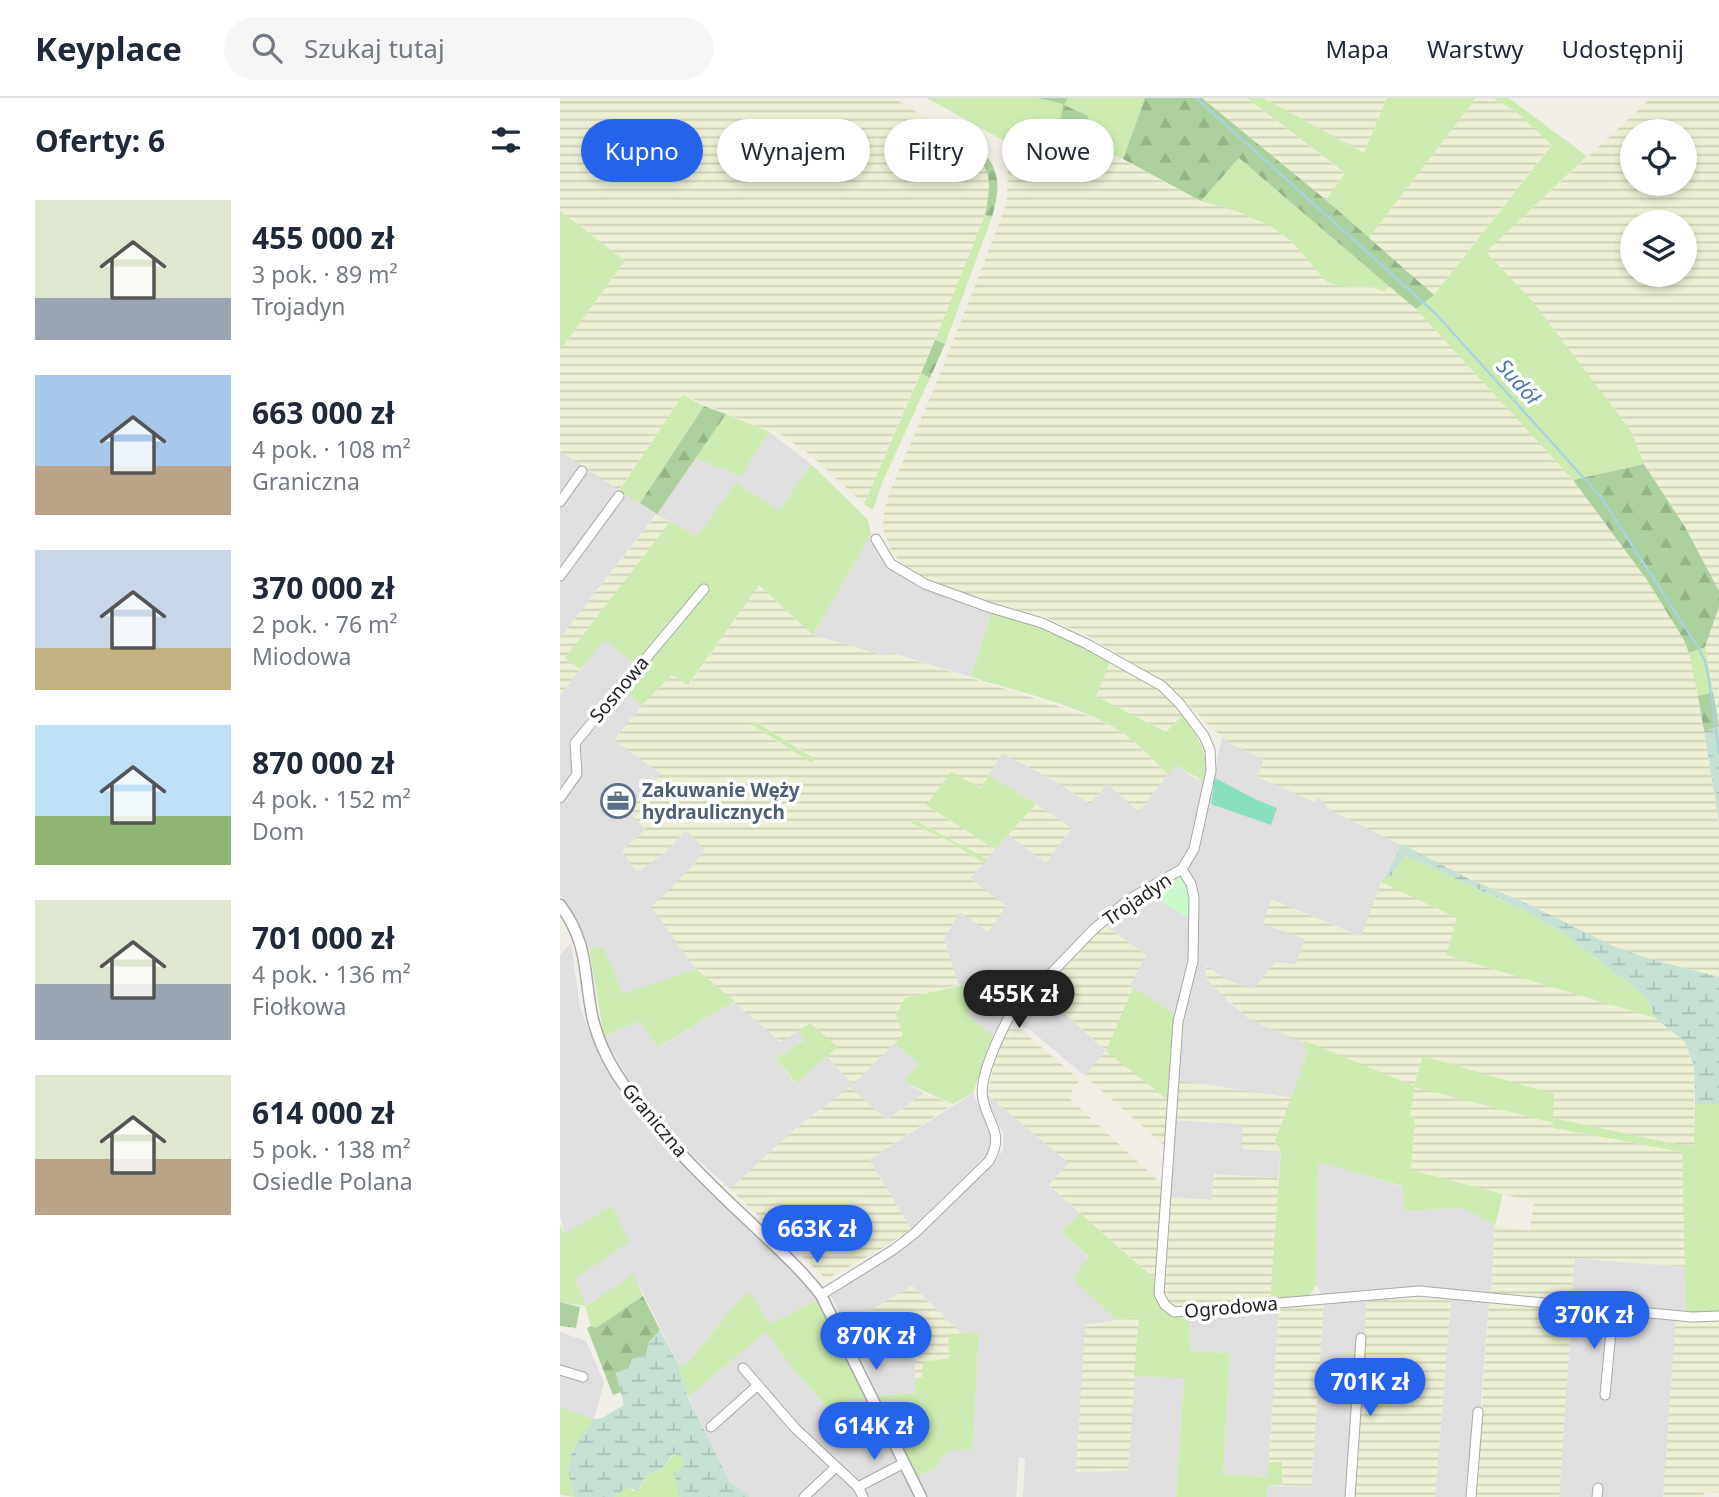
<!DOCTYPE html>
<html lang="pl">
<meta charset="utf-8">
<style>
:root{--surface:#fff;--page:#f6f6f7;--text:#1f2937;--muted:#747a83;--line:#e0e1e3;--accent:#2563eb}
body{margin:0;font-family:"Noto Sans",sans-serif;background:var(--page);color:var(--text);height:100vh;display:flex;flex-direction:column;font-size:26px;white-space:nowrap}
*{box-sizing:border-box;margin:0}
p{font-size:23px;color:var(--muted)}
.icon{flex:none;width:38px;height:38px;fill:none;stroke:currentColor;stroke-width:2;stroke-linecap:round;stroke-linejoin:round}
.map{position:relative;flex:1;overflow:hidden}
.drawer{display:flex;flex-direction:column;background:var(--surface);width:560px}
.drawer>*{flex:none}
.guide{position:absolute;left:21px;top:21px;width:665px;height:63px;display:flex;gap:14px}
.fabs{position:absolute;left:1060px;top:21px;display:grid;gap:14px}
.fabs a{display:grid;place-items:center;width:77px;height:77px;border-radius:50%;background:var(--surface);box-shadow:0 4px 10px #0003;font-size:35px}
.price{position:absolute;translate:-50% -60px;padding:0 16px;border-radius:24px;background:var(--accent);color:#fff;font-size:23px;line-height:46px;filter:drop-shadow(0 2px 4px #0008)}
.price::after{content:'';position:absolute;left:50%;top:42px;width:21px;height:16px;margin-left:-10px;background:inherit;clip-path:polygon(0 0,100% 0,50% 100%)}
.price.on{background:#222;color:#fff}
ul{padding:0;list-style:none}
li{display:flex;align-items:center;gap:21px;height:175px;padding:0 35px}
li span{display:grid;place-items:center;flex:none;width:196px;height:140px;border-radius:0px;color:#555}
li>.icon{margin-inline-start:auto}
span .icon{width:84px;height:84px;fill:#fffc;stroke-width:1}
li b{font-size:30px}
h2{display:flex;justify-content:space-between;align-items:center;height:84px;padding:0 35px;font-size:30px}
.tag{padding:0 24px;border-radius:32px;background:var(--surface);box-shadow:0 4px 10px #0003;font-size:24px;line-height:63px}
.tag.on{background:var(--accent);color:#fff}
header{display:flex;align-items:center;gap:42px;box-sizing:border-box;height:98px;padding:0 35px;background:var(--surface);border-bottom:2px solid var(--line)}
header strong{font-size:33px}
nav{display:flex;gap:38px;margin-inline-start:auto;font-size:24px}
.search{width:490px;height:63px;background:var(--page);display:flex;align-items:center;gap:18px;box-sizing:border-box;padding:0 24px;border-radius:38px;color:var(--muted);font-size:26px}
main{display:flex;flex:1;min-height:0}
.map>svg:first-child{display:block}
.residential{fill:#e0dfdf}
.farmland{fill:url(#farmland-rules);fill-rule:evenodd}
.grass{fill:#cdebb0}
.forest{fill:url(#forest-firs)}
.wetland{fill:url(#wetland-marsh)}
.park{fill:#c8facc}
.pitch{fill:#88e0be}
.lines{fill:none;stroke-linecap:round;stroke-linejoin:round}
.stream{stroke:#aad3df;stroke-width:2.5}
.minor-casing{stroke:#a9a9a9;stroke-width:11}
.tertiary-casing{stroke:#a9a9a9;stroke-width:13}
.minor{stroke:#fff;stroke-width:9}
.tertiary{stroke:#fff;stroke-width:10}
.labels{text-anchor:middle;stroke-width:7;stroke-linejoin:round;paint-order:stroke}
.street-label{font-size:19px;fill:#222;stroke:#fff}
.service-label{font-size:19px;font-weight:bold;fill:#4e5e75;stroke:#fff;text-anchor:start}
.water-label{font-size:21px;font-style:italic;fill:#4a7aab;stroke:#fff}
</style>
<header>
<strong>Keyplace</strong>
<div class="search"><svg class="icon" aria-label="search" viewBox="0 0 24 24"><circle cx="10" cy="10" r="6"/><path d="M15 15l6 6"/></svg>Szukaj tutaj</div>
<nav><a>Mapa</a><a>Warstwy</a><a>Udostępnij</a></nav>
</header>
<main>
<section class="drawer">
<h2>Oferty: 6<svg class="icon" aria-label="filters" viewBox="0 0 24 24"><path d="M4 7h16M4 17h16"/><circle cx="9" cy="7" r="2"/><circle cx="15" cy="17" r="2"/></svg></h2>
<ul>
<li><span style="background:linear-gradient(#dfe7d0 70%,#9aa5b1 0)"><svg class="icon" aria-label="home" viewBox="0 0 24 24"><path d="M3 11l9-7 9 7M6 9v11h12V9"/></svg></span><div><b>455 000 zł</b><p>3 pok. · 89 m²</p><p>Trojadyn</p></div></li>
<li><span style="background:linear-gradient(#a9c7e8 65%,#b9a48a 0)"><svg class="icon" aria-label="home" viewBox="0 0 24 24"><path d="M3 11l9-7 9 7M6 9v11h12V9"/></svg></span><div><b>663 000 zł</b><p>4 pok. · 108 m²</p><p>Graniczna</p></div></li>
<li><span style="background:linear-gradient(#c9d6e8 70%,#c2b280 0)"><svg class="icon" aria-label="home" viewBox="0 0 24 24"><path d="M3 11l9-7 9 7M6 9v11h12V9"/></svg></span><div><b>370 000 zł</b><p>2 pok. · 76 m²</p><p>Miodowa</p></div></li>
<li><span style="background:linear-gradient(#bfe0f5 65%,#8fb573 0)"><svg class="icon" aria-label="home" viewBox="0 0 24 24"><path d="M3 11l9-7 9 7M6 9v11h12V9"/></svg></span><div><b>870 000 zł</b><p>4 pok. · 152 m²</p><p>Dom</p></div></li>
<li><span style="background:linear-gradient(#dfe7d0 60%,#9aa5b1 0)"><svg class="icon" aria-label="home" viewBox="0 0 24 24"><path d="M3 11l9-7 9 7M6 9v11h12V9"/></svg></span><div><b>701 000 zł</b><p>4 pok. · 136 m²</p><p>Fiołkowa</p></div></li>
<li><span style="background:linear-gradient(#dfe7d0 60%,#b9a48a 0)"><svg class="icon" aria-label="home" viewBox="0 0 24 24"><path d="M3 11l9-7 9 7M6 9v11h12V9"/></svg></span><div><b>614 000 zł</b><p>5 pok. · 138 m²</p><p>Osiedle Polana</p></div></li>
</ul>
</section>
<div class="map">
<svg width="1159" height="1399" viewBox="0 0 1159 1399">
<defs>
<pattern id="farmland-rules" width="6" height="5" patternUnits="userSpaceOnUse" patternTransform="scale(1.75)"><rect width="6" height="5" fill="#eef0d5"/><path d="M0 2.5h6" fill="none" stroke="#ccceb7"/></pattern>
<pattern id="forest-firs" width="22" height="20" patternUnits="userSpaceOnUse" patternTransform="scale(1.75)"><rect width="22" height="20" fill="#add19e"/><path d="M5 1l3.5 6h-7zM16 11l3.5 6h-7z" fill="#95b388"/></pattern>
<pattern id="wetland-marsh" width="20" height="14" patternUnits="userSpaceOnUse" patternTransform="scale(1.75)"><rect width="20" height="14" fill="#c6e0d4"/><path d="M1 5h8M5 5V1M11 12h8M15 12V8" fill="none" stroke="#aac0b6"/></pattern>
</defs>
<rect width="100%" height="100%" fill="#f2efe9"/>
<g class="residential">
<polygon points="209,334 251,366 219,413 137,439 96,416 0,540 0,353 96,415 135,360 181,378"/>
<polygon points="311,436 314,447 330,470 432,514 411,579 329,554 325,558 253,537"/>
<polygon points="44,541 76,566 58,588 82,607 54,642 101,676 69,713 105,754 126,732 145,752 128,773 122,850 136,871 63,897 43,849 29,851 18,823 0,796 0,597"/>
<polygon points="662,639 673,647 704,661 698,679 755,704 758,698 770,712 842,746 821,784 802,839 711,801 745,841 736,867 715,864 694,891 666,882 647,868 668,903 687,919 707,929 743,942 747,952 745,962 731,1000 616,982 619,938 569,887 586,857 539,823 450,909 433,938 406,917 425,882 398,887 384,840 400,814 428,833 445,808 410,780 448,736 486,765 511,731 476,706 429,677 442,655 497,684 530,706 547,685 615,667 635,680 652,687"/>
<polygon points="11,845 20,909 34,946 60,995 167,1111 236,1175 257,1202 209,1227 189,1195 170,1213 127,1266 119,1268 74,1177 25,1208 15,1181 0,1118 0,857"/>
<polygon points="478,892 546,953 525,978 469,931 451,924"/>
<polygon points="175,903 220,944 238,933 245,941 216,960 235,985 267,958 293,986 335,945 358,966 344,984 364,995 327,1022 289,990 236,1030 170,1091 117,1043 71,987 44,938 80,923 99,949"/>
<polygon points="413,995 431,1035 430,1053 351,1131 309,1062"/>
<polygon points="428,997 509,1065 489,1087 520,1115 501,1134 529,1160 512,1180 556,1222 525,1227 568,1373 574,1278 624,1279 616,1399 463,1399 465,1361 459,1359 456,1399 366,1399 357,1378 377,1369 382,1357 392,1351 412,1352 419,1236 402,1236 352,1188 285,1227 271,1198 362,1135 443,1053 443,1035 428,1005"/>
<polygon points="614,1022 682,1026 682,1051 721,1053 718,1080 654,1076 652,1102 609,1099"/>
<polygon points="758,1063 844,1089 844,1113 904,1110 935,1127 931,1198 863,1188 763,1198 756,1187"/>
<polygon points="1015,1160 1126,1169 1126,1217 1011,1206"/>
<polygon points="807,1200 794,1399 706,1399 706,1388 751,1389 764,1202"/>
<polygon points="891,1201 929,1205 920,1314 909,1399 875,1399"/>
<polygon points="719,1208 708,1379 663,1376 670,1255 630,1253 629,1221"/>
<polygon points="1012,1211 1116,1221 1103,1399 999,1399"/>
<polygon points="206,1232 229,1266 279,1323 308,1345 326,1343 354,1399 190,1399 170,1384 128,1299"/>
<polygon points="0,1234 26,1243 44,1285 34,1321 0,1309"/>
<polygon points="355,1240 355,1295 318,1298 295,1246"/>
</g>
<g class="farmland">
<polygon points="0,0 333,0 399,39 426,69 431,90 425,117 408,164 304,406 251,357 213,331 209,334 124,297 59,392 0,353 0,252 65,163 0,113"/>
<polygon points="642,0 687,0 785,76 766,102"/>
<polygon points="703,0 827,0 804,56"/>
<polygon points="916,0 933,0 957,15 992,46 874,197 808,141"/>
<path d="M 1091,0 L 1159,0 L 1159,493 L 1125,429 L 1084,366 L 1071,333 L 926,153 ZM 1073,33 L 1125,33 L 1125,86 L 1073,86 ZM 1073,124 L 1125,124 L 1125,177 L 1073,177 Z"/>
<polygon points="486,24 500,29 641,103 676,113 711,128 732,144 766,183 777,188 811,189 825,194 827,185 863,217 1013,382 1087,482 1124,542 1132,563 1159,725 1159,879 1094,862 1053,848 970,807 907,780 770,712 758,698 754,704 698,679 704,661 673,647 650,629 616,593 580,570 528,538 485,519 416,501 370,484 353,475 332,455 323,430 324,413 329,396 385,264 444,113 447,99 448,61 453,48 463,36 471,28"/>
<polygon points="97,416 110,424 6,560 20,571 0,597 0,540"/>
<path d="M 199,487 L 253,537 L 325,558 L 329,554 L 526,617 L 554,629 L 572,642 L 608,676 L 579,714 L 547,686 L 530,706 L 497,684 L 442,655 L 421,690 L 366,707 L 435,751 L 427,761 L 356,722 L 351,725 L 389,743 L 424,765 L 410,780 L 446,808 L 428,834 L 400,814 L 384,840 L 398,887 L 345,900 L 343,937 L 293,986 L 267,958 L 277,949 L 251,925 L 221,944 L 136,871 L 91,809 L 128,773 L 145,752 L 126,732 L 105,754 L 77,775 L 62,753 L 86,731 L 68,713 L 101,676 L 54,642 L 82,607 L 112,577 L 129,587 ZM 193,623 L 194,623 L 255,660 L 229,651 L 191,626 Z"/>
<polygon points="1159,509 1159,625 1145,549"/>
<polygon points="550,563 593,587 623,617 606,634 535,598"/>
<polygon points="476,706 511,730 486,765 448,736"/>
<polygon points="821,784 897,820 886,857 1095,920 1125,943 1134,968 1134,1048 1110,1045 992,1020 863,959 854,988 993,1025 994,1030 1122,1054 1126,1169 1015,1160 1011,1206 931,1198 935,1127 970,1133 974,1104 851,1073 855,1020 850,1018 854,989 707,929 687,919 646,881 646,867 666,882 694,891 715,864 736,866 745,841 703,826 711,801 801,839"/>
<polygon points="543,826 586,857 570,887 573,890 547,953 609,1003 606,1049 525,978 546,952 478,892"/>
<polygon points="447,930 462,933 520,982 508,999 604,1088 597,1183 489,1087 509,1065 428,997 434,965"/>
<polygon points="616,982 731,1000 715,1043 721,1053 682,1051 682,1026 614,1022"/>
<polygon points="290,989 327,1022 364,995 393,1006 309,1062 351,1131 323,1150 266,1181 170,1091 236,1030"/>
<polygon points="654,1076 718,1080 719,1104 710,1203 614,1210 605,1203 602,1194 609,1099 652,1102"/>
<polygon points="352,1188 402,1236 388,1236 389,1260 362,1279 355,1280 355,1240 295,1246 285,1227"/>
<polygon points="842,1197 891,1201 875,1399 794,1399 807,1200"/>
<polygon points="764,1202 751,1389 722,1387 722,1365 709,1364 719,1208"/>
<polygon points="929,1205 1012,1211 999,1399 915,1399"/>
<polygon points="579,1219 568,1373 516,1374 525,1227"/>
<polygon points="1116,1221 1159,1221 1159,1395 1144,1394 1143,1399 1103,1399"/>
</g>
<g class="grass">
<path d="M 367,0 L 478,0 L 503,6 L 508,0 L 585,0 L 563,61 L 531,46 L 536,37 L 526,30 L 504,7 L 500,29 C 475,21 468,29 453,48 Z"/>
<polygon points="687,0 703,0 804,55 827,0 916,0 808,141 766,102 785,75"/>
<polygon points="933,0 949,0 1027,58 926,154 972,203 1071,333 1084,366 1013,382 856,211 874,197 992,47 957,15"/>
<polygon points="679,60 827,185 825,194 811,189 777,188 766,183 732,144 711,128 676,113 641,103"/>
<polygon points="0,113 65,163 0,252"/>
<polygon points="425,117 432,119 385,246 375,242"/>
<polygon points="361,275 370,280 322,385 313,412 304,406"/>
<polygon points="123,297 144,308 80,405 59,393"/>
<polygon points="166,316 209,334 181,378 135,360"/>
<polygon points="251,366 308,422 311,436 253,537 199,487 128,587 112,577 82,607 58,588 76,566 44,542 20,571 5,560 110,424 137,439 176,385 219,413"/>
<path d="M 432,514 C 476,527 509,541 550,563 L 536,598 L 606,634 L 623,617 C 639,639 649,656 645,684 L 615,667 L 608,676 C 591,660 575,642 555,630 C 515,606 455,593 411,579 Z"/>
<polygon points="1145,549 1153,594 1138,598 1129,555"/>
<polygon points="194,623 255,661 252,665 191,626"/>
<polygon points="391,674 421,690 429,677 476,706 435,751 366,707"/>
<polygon points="355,722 427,761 424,765 389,743 351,725"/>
<polygon points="846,758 966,813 1006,837 1086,899 1095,920 886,857 897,820 821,784 824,780 831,778"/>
<polygon points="43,849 63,896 136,871 175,903 98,949 80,923 44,938 29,851"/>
<polygon points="425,882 432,890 407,917 433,938 413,995 393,1006 344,984 358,966 335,945 343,937 336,917 345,900"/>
<polygon points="573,890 615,916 609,1003 546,953"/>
<polygon points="250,925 278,949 236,985 216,960 244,942 238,933"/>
<polygon points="743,942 854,988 863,958 994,996 993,1020 1110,1045 1134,1048 1135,1006 1159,1006 1159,1216 1126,1217 1122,1054 994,1030 993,1025 855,989 850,1018 855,1020 851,1072 943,1096 935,1127 903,1110 844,1113 843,1088 758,1064 756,1187 750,1197 710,1203 721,1053 715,1043 745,962 747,952"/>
<polygon points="52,1108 69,1144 15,1181 26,1208 74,1176 83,1198 36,1230 31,1228 25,1208 0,1204 0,1126 4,1136"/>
<polygon points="520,1115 597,1183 597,1200 602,1211 629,1221 630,1253 670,1255 663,1376 707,1379 709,1364 722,1364 722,1387 707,1388 706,1399 616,1399 624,1280 574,1278 579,1219 556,1222 512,1180 529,1159 501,1134"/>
<polygon points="189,1194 210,1226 257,1202 326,1343 309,1345 279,1323 229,1266 206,1233 128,1299 119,1268 127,1266 170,1213"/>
<path d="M 419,1235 L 412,1358 L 412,1352 C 392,1351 385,1349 377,1369 L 357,1378 L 318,1298 L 355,1295 L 355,1280 L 362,1279 L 363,1264 L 389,1260 L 388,1236 Z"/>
<path d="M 0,1309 L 34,1321 C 12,1351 1,1361 15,1399 L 0,1397 Z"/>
<polygon points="116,1356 123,1360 124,1367 119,1396 121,1399 54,1399 67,1389 74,1393 80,1390 85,1378 103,1370 113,1357"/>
</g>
<g class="forest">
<polygon points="478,0 508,0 504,7 528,18 526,30 536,37 531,46 500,29 503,6"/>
<polygon points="585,0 642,0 766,102 874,197 856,211 679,60 641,103 563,61"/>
<path d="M 401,35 C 435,62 445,75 432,119 L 425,117 C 434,75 429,69 399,39 Z"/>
<polygon points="375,242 385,246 370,280 361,275"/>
<polygon points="144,308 166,316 97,416 80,405"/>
<polygon points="1084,366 1125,429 1159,493 1159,509 1145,549 1129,555 1124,542 1087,482 1013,382"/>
<polygon points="1153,594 1159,629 1144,633 1138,598"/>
<polygon points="83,1198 100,1232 89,1244 86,1257 73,1261 69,1270 56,1275 61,1294 53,1297 27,1230 31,1228 36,1230"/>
<polygon points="0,1204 20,1209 16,1230 0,1228"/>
</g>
<g class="wetland">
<polygon points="1159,629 1159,725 1144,633"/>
<polygon points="842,746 907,780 970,807 1053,848 1094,862 1159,879 1159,1006 1135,1006 1134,968 1125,944 1095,920 1086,899 1006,837 966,813 846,758 831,778 824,780"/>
<path d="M 100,1232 L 119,1268 L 128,1300 L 170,1384 L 190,1399 L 121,1399 L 119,1397 L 114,1375 L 124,1367 L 123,1360 L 116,1356 L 112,1357 L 103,1370 L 85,1378 L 78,1393 L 67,1389 L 54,1399 L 15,1399 C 1,1361 12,1351 34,1321 L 42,1320 L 64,1307 L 56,1275 L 69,1270 L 72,1261 L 86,1257 L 89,1244 Z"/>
</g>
<path class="park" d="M 616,779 L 621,779 C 629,792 632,805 629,820 L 589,796 Z"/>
<polygon class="pitch" points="655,680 695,701 717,710 711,727 651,706"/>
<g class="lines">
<polyline class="stream" points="636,0 876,216 1040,398 1136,546 1145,563 1149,582 1159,655"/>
<g class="minor-casing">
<g id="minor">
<polyline points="0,404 22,373"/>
<polyline points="0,478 59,398"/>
<polyline points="0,700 17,676 15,645 144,491"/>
<polyline points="622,771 631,786 634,800 633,863 618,924 599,1196 605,1207 614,1214 859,1193 1132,1219 1159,1218"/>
<path d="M 261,1197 L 333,1152 L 355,1135 L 429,1063 C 445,1035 428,1027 423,1001 C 418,981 439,938 449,919 L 534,831 L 568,802 L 622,771 L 634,751 L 651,673 L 650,652 L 644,638 L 620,606 L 602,588 L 527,546 L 482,525 L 428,509 L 365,486 L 331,466 L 316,441"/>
<polyline points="183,1270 235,1330 298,1389 303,1399"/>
<polyline points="0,1272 23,1279"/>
<polyline points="1045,1297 1053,1212"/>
<polyline points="151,1329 198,1287"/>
<polyline points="298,1389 344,1365"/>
<polyline points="244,1399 276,1369"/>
<polyline points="790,1399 801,1240"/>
<polyline points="911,1399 918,1314"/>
<polyline points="1037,1399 1038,1390"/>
</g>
</g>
<g class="tertiary-casing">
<path id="tertiary" d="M 0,807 C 30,847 23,877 33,922 C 38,941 46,959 56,975 C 90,1028 145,1082 191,1125 C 216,1149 240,1170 261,1197 L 361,1399"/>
</g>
<use href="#minor" class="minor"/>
<use href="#tertiary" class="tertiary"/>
</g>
<defs>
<g id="office-ring" transform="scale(1.75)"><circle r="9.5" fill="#fff" stroke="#5c6f8a" stroke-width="1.5"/><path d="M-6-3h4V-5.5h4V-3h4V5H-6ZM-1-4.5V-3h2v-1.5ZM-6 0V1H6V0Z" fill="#5c6f8a"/></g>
</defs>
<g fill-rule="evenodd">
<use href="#office-ring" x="58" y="703"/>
</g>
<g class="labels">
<g class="street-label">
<text transform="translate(59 591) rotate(-50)" y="7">Sosnowa</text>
<text transform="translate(577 801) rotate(-34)" y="7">Trojadyn</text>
<text transform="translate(95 1022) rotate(50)" y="7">Graniczna</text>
<text transform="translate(671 1209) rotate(-5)" y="7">Ogrodowa</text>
</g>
<g class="service-label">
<text x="82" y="699">Zakuwanie Węży<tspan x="82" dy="22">hydraulicznych</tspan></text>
</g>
<g class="water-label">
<text transform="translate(958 284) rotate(48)" y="7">Sudół</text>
</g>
</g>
</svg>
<div class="fabs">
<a><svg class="icon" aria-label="locate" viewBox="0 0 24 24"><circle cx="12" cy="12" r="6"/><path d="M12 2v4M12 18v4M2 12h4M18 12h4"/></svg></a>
<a><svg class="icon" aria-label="layers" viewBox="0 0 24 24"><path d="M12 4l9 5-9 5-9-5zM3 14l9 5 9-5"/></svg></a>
</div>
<b class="price on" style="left:459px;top:932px">455K zł</b>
<b class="price" style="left:257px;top:1167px">663K zł</b>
<b class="price" style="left:1034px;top:1253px">370K zł</b>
<b class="price" style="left:316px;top:1274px">870K zł</b>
<b class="price" style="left:810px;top:1320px">701K zł</b>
<b class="price" style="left:314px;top:1364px">614K zł</b>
<div class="guide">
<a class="tag on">Kupno</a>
<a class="tag">Wynajem</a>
<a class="tag">Filtry</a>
<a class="tag">Nowe</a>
</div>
</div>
</main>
